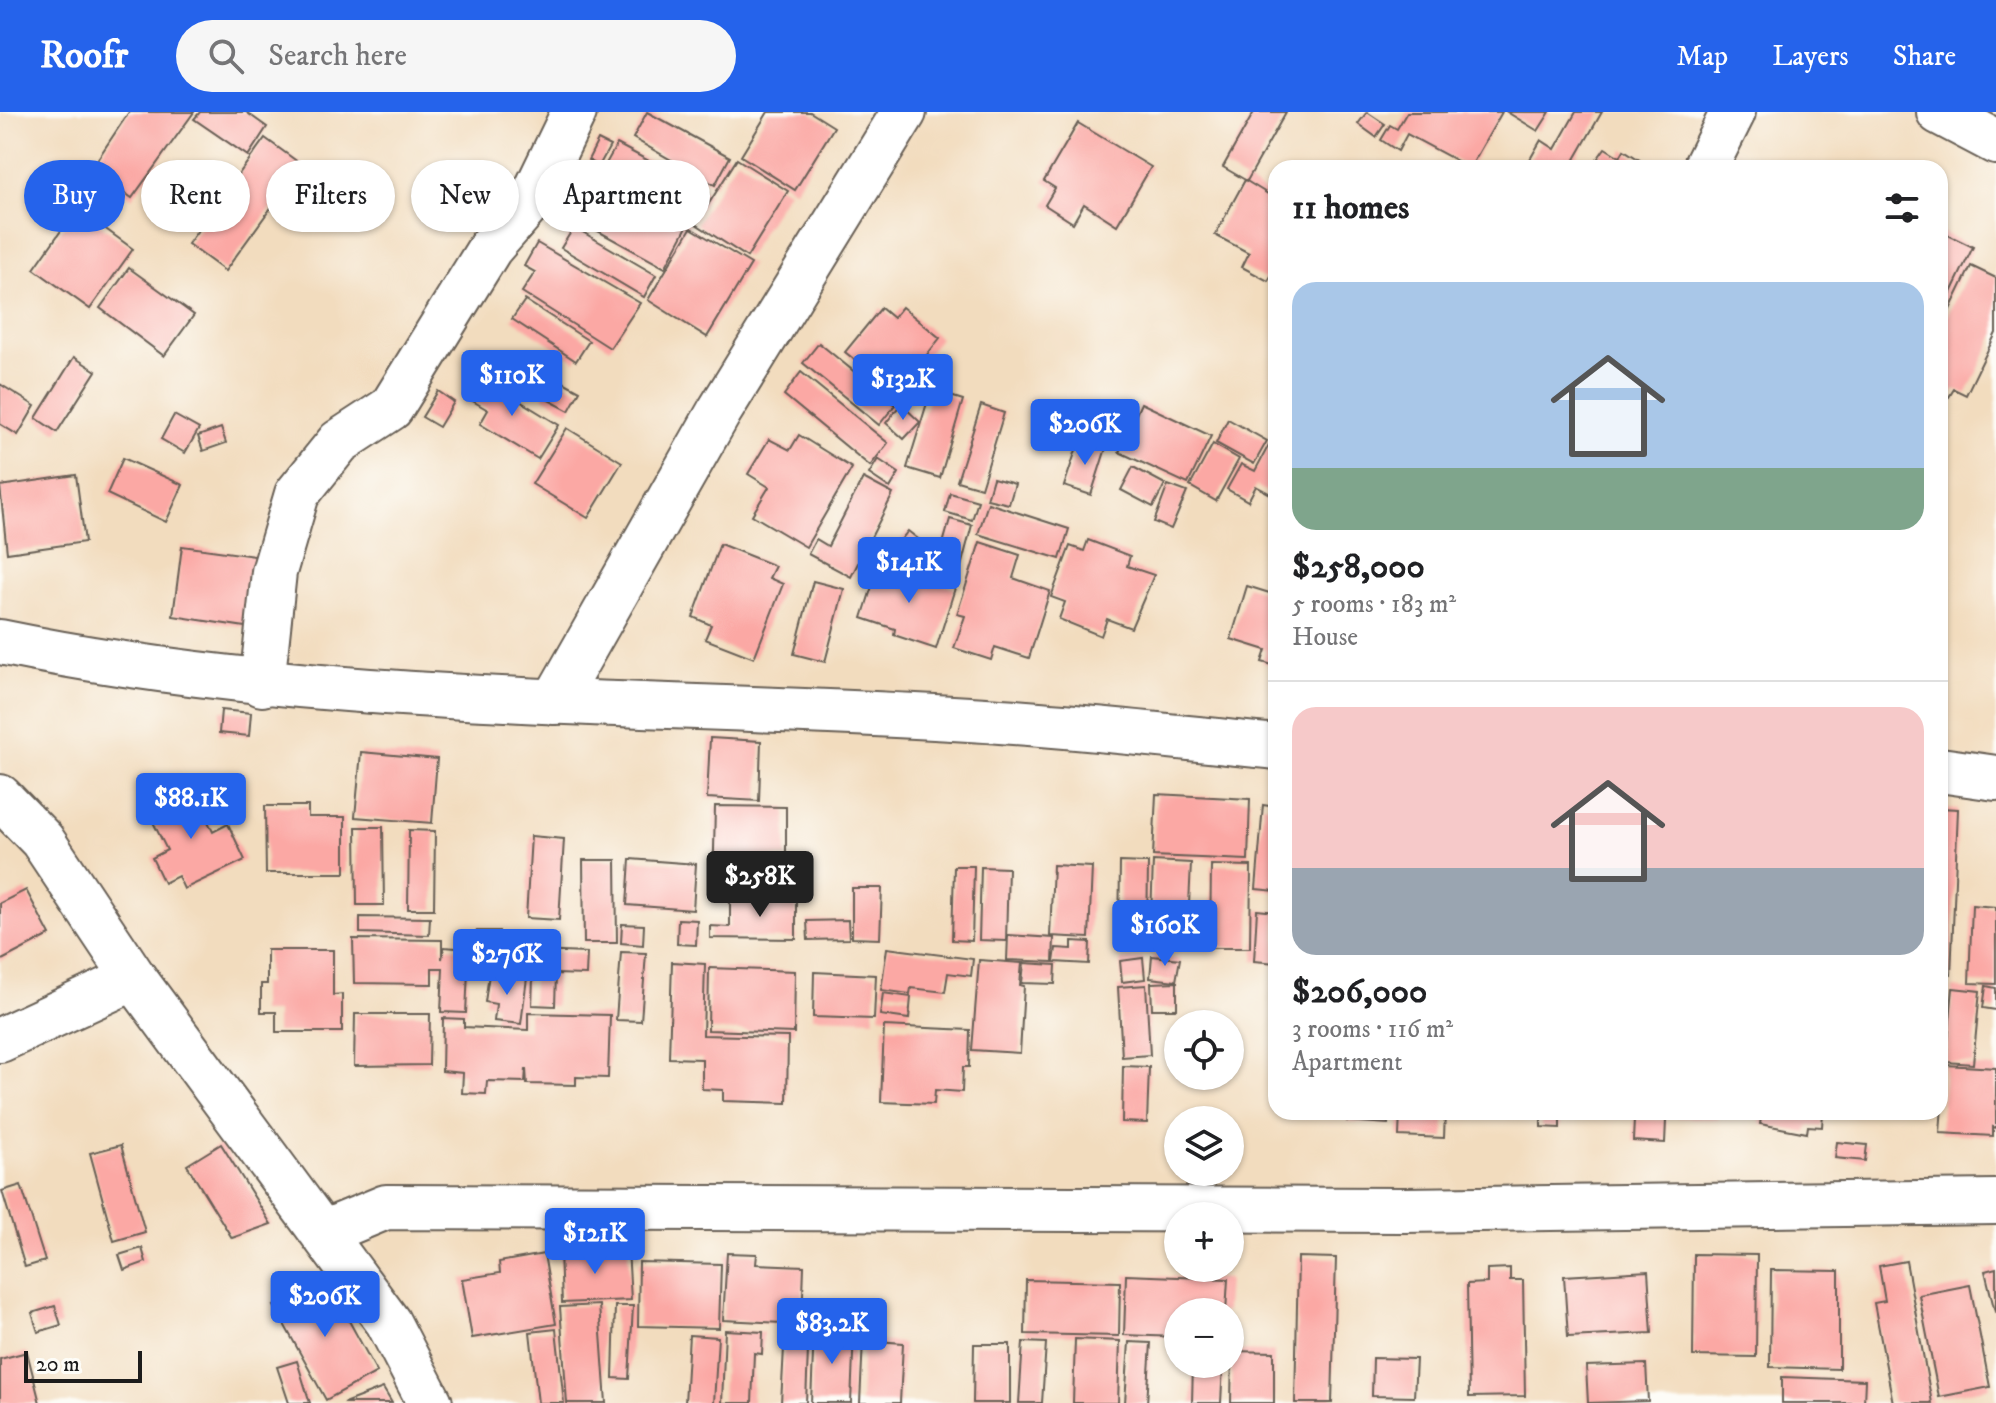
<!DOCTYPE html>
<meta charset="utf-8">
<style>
:root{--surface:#fff;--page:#f6f6f6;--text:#202124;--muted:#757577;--line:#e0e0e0;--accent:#2563eb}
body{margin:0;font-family:"IM FELL DW Pica",serif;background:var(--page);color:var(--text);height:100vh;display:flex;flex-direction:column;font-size:30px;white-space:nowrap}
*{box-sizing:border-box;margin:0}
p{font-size:26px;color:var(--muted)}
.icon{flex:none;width:44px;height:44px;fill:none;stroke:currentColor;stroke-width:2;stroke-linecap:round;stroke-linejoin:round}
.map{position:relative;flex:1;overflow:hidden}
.sheet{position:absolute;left:1268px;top:48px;width:680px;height:960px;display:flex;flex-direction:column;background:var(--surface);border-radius:24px;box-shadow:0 2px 6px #0004}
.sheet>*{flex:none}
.hud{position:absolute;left:24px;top:48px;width:760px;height:72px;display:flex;gap:16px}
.tools{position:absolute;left:1164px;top:898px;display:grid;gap:16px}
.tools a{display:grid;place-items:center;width:80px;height:80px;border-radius:50%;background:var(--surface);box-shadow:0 2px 6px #0004;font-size:40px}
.scale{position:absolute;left:24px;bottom:20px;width:118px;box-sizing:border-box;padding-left:8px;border:4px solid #1c1c1c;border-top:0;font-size:22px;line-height:28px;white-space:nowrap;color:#1c1c1c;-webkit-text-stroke:6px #fdfcf7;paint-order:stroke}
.price{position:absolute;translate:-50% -68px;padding:0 18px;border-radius:8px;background:var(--accent);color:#fff;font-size:26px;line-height:52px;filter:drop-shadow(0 2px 4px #0008)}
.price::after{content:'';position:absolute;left:50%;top:48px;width:24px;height:18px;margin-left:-12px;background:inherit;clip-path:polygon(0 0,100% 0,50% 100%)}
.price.active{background:#222;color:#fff}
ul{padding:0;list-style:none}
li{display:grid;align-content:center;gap:16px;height:424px;padding:0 24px}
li+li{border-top:2px solid var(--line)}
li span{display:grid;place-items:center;height:248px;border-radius:24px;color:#555}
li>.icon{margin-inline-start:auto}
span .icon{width:144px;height:144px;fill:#fffc;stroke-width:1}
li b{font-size:34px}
h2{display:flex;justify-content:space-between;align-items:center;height:96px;padding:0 24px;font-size:34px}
.pill{padding:0 28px;border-radius:36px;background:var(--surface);box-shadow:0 2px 6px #0004;font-size:28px;line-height:72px}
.pill.active{background:var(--accent);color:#fff}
header{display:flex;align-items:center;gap:48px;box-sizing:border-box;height:112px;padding:0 40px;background:var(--accent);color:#fff}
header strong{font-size:38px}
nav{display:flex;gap:44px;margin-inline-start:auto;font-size:28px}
.search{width:560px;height:72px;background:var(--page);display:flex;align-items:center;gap:20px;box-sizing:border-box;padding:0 28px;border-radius:44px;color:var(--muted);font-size:30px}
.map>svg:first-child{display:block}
.building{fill:#fba8a4}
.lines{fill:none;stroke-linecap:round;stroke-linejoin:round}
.minor-casing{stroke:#675f55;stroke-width:48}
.minor{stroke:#fff;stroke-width:44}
</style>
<header>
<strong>Roofr</strong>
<div class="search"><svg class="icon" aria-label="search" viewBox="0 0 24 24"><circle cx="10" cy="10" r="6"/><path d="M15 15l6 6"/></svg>Search here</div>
<nav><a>Map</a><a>Layers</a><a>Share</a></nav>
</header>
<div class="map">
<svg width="1996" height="1291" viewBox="0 0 1996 1291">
<rect width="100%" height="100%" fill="#fdfcf7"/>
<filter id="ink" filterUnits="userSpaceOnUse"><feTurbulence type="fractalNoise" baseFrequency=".0125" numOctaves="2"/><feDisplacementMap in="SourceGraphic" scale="16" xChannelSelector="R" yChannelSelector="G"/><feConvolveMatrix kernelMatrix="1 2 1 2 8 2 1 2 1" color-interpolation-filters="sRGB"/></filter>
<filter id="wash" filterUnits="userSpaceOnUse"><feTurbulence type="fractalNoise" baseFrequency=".006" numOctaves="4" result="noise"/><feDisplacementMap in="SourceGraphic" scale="32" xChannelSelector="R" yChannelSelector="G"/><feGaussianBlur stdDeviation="1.8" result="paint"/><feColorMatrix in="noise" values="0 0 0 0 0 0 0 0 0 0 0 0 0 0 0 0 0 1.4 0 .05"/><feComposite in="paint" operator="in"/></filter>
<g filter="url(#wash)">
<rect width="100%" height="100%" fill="#f2dcbe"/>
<g id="blocks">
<g class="building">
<polygon points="129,0 194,0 132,86 91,57"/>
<polygon points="200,0 246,0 267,15 248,44 194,7"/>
<polygon points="647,0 730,45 715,73 633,26"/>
<polygon points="768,0 810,0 834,15 795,78 741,44"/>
<polygon points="1254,0 1286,0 1247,69 1223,55"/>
<polygon points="1367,0 1385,12 1376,25 1358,12"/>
<polygon points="1407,0 1502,0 1470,56 1407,22 1398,39 1381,28 1390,13 1397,17"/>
<polygon points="1507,0 1550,0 1538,19"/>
<polygon points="1576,0 1602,0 1570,56 1525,56 1541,28 1555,37"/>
<polygon points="1078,11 1151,55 1117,113 1084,92 1073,111 1045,93 1055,76 1044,69"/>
<polygon points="265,26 302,53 225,159 188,132"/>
<polygon points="598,28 610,34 599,54 588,48"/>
<polygon points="617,32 709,81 695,107 603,57"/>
<polygon points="1605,36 1620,45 1624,38 1652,56 1591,56"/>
<polygon points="737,47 788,79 747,145 696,112"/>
<polygon points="582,55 594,62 583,80 571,73"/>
<polygon points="613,66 690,109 665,156 587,113"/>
<polygon points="1245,68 1276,87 1276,156 1268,169 1242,155 1249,141 1215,123"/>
<polygon points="77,96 133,137 90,197 34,157"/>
<polygon points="574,115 656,163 644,185 561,136"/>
<polygon points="691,116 751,152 707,225 648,188"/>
<polygon points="1940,119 1973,135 1945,193 1940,191"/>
<polygon points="537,131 640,191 610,236 522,180 535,160 524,154"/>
<polygon points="1971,154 1996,166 1996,221 1966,283 1954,277 1949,285 1940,281 1940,218"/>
<polygon points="129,156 194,203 164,244 100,196"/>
<polygon points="525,188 589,229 576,249 512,207"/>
<polygon points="902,195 940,226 911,263 902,256 887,274 845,240 881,196 893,206"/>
<polygon points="819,231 895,293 879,313 803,251"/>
<polygon points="74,245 96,259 57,320 36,306"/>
<polygon points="801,260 888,331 870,354 784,283"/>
<polygon points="477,263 559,313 538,347 480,312 488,298 464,284"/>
<polygon points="554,265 580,279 569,299 543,285"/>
<polygon points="0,272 35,294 18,323 0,312"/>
<polygon points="931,278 963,288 940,366 907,356"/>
<polygon points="438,279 454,290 439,315 422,305"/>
<polygon points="1141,291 1211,324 1188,372 1119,340"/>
<polygon points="901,292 920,310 904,327 886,311"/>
<polygon points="981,293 1004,301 981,376 957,369"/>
<polygon points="174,303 199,317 185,341 161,327"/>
<polygon points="1228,307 1267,329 1254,352 1216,331"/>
<polygon points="221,316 226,331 203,339 198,324"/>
<polygon points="567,316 622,350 588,406 532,372"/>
<polygon points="799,323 852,356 806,435 752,403 769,375 748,362 769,327 790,338"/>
<polygon points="1080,326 1106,336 1091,383 1064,374"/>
<polygon points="1272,327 1276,329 1276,385 1256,374 1248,389 1227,377 1241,352 1255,359"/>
<polygon points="1213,332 1239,347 1216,389 1190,374"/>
<polygon points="123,346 183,373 166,410 107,382"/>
<polygon points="878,347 899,361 890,376 869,362"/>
<polygon points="1133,355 1165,372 1153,395 1121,378"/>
<polygon points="76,363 85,430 7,441 0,374"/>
<polygon points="863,366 893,382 851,465 808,442 816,427 828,434"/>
<polygon points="993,366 1015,372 1009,392 987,387"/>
<polygon points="1168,373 1187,380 1171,417 1154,410"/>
<polygon points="950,381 978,389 972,408 945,400"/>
<polygon points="988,391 1069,417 1060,447 978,422"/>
<polygon points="950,407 972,413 957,470 934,464"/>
<polygon points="908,419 927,434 907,460 888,444"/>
<polygon points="1088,428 1130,444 1127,454 1154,463 1131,516 1107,507 1101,524 1059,507 1065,490 1051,485 1070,434 1084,439"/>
<polygon points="980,430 1020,443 1013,466 1050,479 1029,546 995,535 991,548 954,536 965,504 957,502"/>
<polygon points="720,432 775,454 769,466 783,472 754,546 705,527 711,513 693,505"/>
<polygon points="182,434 262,445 252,516 173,504"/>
<polygon points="879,452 955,476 936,537 894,523 895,517 862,506"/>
<polygon points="813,469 844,477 825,550 794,542"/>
<polygon points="1247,474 1276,483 1276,554 1262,550 1266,538 1231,527"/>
<polygon points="221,598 251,601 249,624 219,621"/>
<polygon points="710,626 761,629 759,689 707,686"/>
<polygon points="361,640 437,647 432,711 355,705"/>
<polygon points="191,674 213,720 228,712 245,748 184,777 178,764 164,771 152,746 167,738 146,696"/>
<polygon points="1156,682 1250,687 1248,748 1153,744"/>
<polygon points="1263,693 1276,695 1276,779 1256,777"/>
<polygon points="265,694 308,694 308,705 345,705 345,761 266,761"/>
<polygon points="715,694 786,695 786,745 746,745 746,781 713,781"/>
<polygon points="1940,696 1958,697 1951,863 1940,862"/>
<polygon points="356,715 383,715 384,793 357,793"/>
<polygon points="409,718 435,719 434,797 408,797"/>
<polygon points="531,724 564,727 559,808 526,806"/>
<polygon points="630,747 696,752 693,798 627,793"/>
<polygon points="583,748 616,748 617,831 584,831"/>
<polygon points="1153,749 1191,751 1187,834 1150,833"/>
<polygon points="1120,750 1148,751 1147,829 1119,828"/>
<polygon points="1053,753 1092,755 1089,826 1050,824"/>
<polygon points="1211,753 1251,754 1250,836 1210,836"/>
<polygon points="954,754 974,754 972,829 952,828"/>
<polygon points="981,755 1008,756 1006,829 979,828"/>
<polygon points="852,776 882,776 880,827 852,826"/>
<polygon points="26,778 50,823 0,849 0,791"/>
<polygon points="730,785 796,786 796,827 710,826 710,814 730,815"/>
<polygon points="1972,793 1996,795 1996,872 1969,871"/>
<polygon points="1257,798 1276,800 1276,851 1254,849"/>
<polygon points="360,805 430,806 429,823 360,821"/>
<polygon points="678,807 697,808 696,833 677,832"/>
<polygon points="848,808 849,827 808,828 807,809"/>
<polygon points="622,812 644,813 643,833 621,831"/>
<polygon points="476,819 499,819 498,838 476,838"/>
<polygon points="1008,823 1054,826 1053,850 1007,848"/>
<polygon points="353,827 442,828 442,847 444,835 469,837 466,901 441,900 443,856 432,856 432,872 354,871"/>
<polygon points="1072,829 1090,830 1089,852 1054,850 1056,836 1072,837"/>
<polygon points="501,833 522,833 522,848 500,847"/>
<polygon points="887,836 973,847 971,864 948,861 945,880 911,876 910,882 881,878"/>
<polygon points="267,838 333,838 333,883 342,882 342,920 276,920 276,900 261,900 261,872 267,872"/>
<polygon points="534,839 587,841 586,863 556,862 555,894 532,893"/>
<polygon points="621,840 646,841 641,909 616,908"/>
<polygon points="1152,844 1180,847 1176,869 1150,866"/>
<polygon points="1143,846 1145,867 1122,870 1120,849"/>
<polygon points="979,848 1022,851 1020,873 1024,874 1020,941 972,938"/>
<polygon points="672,850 705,852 703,923 788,925 787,991 723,989 723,978 702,977 702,947 669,946"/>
<polygon points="1024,851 1056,853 1055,872 1022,871"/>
<polygon points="709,856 795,859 794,921 708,918"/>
<polygon points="814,860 876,863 874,907 813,905"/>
<polygon points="489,862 527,866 521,912 494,909 496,892 485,890"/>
<polygon points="1177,870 1177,897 1152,897 1151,871"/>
<polygon points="1146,873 1150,943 1122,945 1118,875"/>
<polygon points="1986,874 1996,876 1996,898 1983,896"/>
<polygon points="1953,876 1980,879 1973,952 1946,950"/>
<polygon points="883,881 911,885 909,907 880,903"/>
<polygon points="528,901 610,903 608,966 576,965 576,973 527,972 526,957 525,970 487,969 486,982 462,981 463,961 442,959 443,906 464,907 464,915 528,918"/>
<polygon points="355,902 430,902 429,953 354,954"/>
<polygon points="884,914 970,918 969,955 963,955 962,980 935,978 934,992 881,990"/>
<polygon points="1945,953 1996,956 1996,1016 1993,1015 1993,1024 1940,1021"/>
<polygon points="1123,954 1149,955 1147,1011 1122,1010"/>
<polygon points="1348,1000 1389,1000 1388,1012 1347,1009"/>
<polygon points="1400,1000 1445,1000 1444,1026 1399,1024"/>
<polygon points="1541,1000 1560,1000 1560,1016 1541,1015"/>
<polygon points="1674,1000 1719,1000 1719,1007 1674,1005"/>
<polygon points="1744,1000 1823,1000 1822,1015 1808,1014 1807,1021 1760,1012 1761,1006 1744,1004"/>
<polygon points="1634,1007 1666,1008 1665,1031 1633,1029"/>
<polygon points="1837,1030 1867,1033 1865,1049 1835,1046"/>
<polygon points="221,1032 271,1112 232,1126 187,1053"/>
<polygon points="121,1033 145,1120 114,1129 90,1041"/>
<polygon points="21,1073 45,1149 25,1155 2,1079"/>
<polygon points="142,1136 146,1150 124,1158 119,1143"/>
<polygon points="628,1136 631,1188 562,1191 560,1139"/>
<polygon points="727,1141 757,1142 756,1152 804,1154 802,1212 723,1208"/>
<polygon points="544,1142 556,1212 472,1226 462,1167 500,1161 499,1150"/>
<polygon points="1694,1142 1757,1143 1756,1245 1693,1244"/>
<polygon points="1298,1145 1336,1146 1332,1291 1295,1291"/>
<polygon points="1906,1149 1932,1291 1893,1291 1874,1191 1885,1189 1879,1154"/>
<polygon points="639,1150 721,1152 719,1216 638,1214"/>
<polygon points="1510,1156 1510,1168 1523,1168 1525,1284 1469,1285 1467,1172 1487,1171 1487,1157"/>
<polygon points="1996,1156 1996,1199 1995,1200 1985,1159"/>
<polygon points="1771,1158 1839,1159 1839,1257 1770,1255"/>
<polygon points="1648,1159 1652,1221 1568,1225 1564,1164"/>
<polygon points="1126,1163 1228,1167 1226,1200 1178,1200 1178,1225 1124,1223"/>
<polygon points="325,1165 377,1260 326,1288 274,1194"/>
<polygon points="1026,1168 1120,1170 1119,1224 1025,1222"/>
<polygon points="1970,1173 1990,1275 1939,1285 1919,1183"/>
<polygon points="599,1193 606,1291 567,1291 560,1195"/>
<polygon points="55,1194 61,1213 38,1220 32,1201"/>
<polygon points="615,1194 633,1194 629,1267 613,1266"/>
<polygon points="784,1213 809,1215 808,1235 783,1234"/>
<polygon points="556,1217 564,1291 538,1291 530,1220"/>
<polygon points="814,1217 854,1218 851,1291 811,1291"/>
<polygon points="725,1218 763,1220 762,1242 754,1241 752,1291 722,1291"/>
<polygon points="689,1223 718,1225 714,1291 685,1291"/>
<polygon points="1075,1227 1120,1229 1118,1291 1073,1291"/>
<polygon points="863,1228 903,1231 900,1291 860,1291"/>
<polygon points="1023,1230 1046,1231 1042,1291 1019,1291"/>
<polygon points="1129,1230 1151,1231 1147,1291 1125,1291"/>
<polygon points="974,1232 1010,1232 1010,1291 973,1291"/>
<polygon points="784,1236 808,1237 806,1291 781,1291"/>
<polygon points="1232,1239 1274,1240 1274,1291 1231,1291"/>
<polygon points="27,1240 40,1291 0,1291 0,1247"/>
<polygon points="1373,1246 1416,1247 1414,1285 1372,1284"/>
<polygon points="297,1249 310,1291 289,1291 277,1255"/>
<polygon points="1193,1252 1223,1252 1221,1291 1192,1291"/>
<polygon points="1646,1252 1648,1289 1588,1291 1586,1254"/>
<polygon points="1782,1265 1865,1268 1864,1291 1782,1291"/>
<polygon points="383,1276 392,1291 344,1291"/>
</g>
</g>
</g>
<g filter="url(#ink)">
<use href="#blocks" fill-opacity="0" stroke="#675f55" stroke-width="2"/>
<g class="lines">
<g class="minor-casing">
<g id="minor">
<polyline points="1939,0 1996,30"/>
<polyline points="1705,56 1733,0"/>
<path d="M 0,530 C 329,598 667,587 1000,609 C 1092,615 1184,626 1276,635"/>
<polyline points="262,572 274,460 297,382 339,330 391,296 490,136 531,89 574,0"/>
<polyline points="554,590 719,300 904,0"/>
<polyline points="1940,658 1996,666"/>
<polyline points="0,685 42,728 134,866 388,1210 430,1291"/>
<polyline points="0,928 134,866"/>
<polyline points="323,1121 386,1095 1404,1098 1996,1090"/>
</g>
</g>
<use href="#minor" class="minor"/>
</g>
</g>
</svg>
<div class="tools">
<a><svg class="icon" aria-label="locate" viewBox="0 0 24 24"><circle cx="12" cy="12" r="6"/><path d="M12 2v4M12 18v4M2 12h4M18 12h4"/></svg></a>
<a><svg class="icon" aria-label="layers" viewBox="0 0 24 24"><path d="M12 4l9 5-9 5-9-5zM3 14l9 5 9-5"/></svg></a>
<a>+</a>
<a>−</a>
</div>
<div class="scale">20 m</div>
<b class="price" style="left:512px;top:306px">$110K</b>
<b class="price" style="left:903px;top:310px">$132K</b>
<b class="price" style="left:1085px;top:355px">$206K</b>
<b class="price" style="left:909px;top:493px">$141K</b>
<b class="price" style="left:191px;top:729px">$88.1K</b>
<b class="price active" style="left:760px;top:807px">$258K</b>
<b class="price" style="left:1165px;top:856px">$160K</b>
<b class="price" style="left:507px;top:885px">$276K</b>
<b class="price" style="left:595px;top:1164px">$121K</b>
<b class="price" style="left:325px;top:1227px">$206K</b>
<b class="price" style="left:832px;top:1254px">$83.2K</b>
<div class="hud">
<a class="pill active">Buy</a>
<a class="pill">Rent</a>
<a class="pill">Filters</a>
<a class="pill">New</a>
<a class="pill">Apartment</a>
</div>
<section class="sheet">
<h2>11 homes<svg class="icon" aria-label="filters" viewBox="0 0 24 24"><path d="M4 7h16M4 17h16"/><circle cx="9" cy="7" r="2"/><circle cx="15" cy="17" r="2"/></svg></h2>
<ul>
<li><span style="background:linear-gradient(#a9c7e8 75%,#7fa58c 0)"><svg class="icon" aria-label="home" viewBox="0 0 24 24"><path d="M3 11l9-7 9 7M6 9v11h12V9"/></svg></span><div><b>$258,000</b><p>5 rooms · 183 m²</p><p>House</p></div></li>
<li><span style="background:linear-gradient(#f6c9c9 65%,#9aa5b1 0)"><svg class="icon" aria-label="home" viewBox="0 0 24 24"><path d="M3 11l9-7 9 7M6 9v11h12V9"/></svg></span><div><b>$206,000</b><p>3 rooms · 116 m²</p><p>Apartment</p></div></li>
</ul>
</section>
</div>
